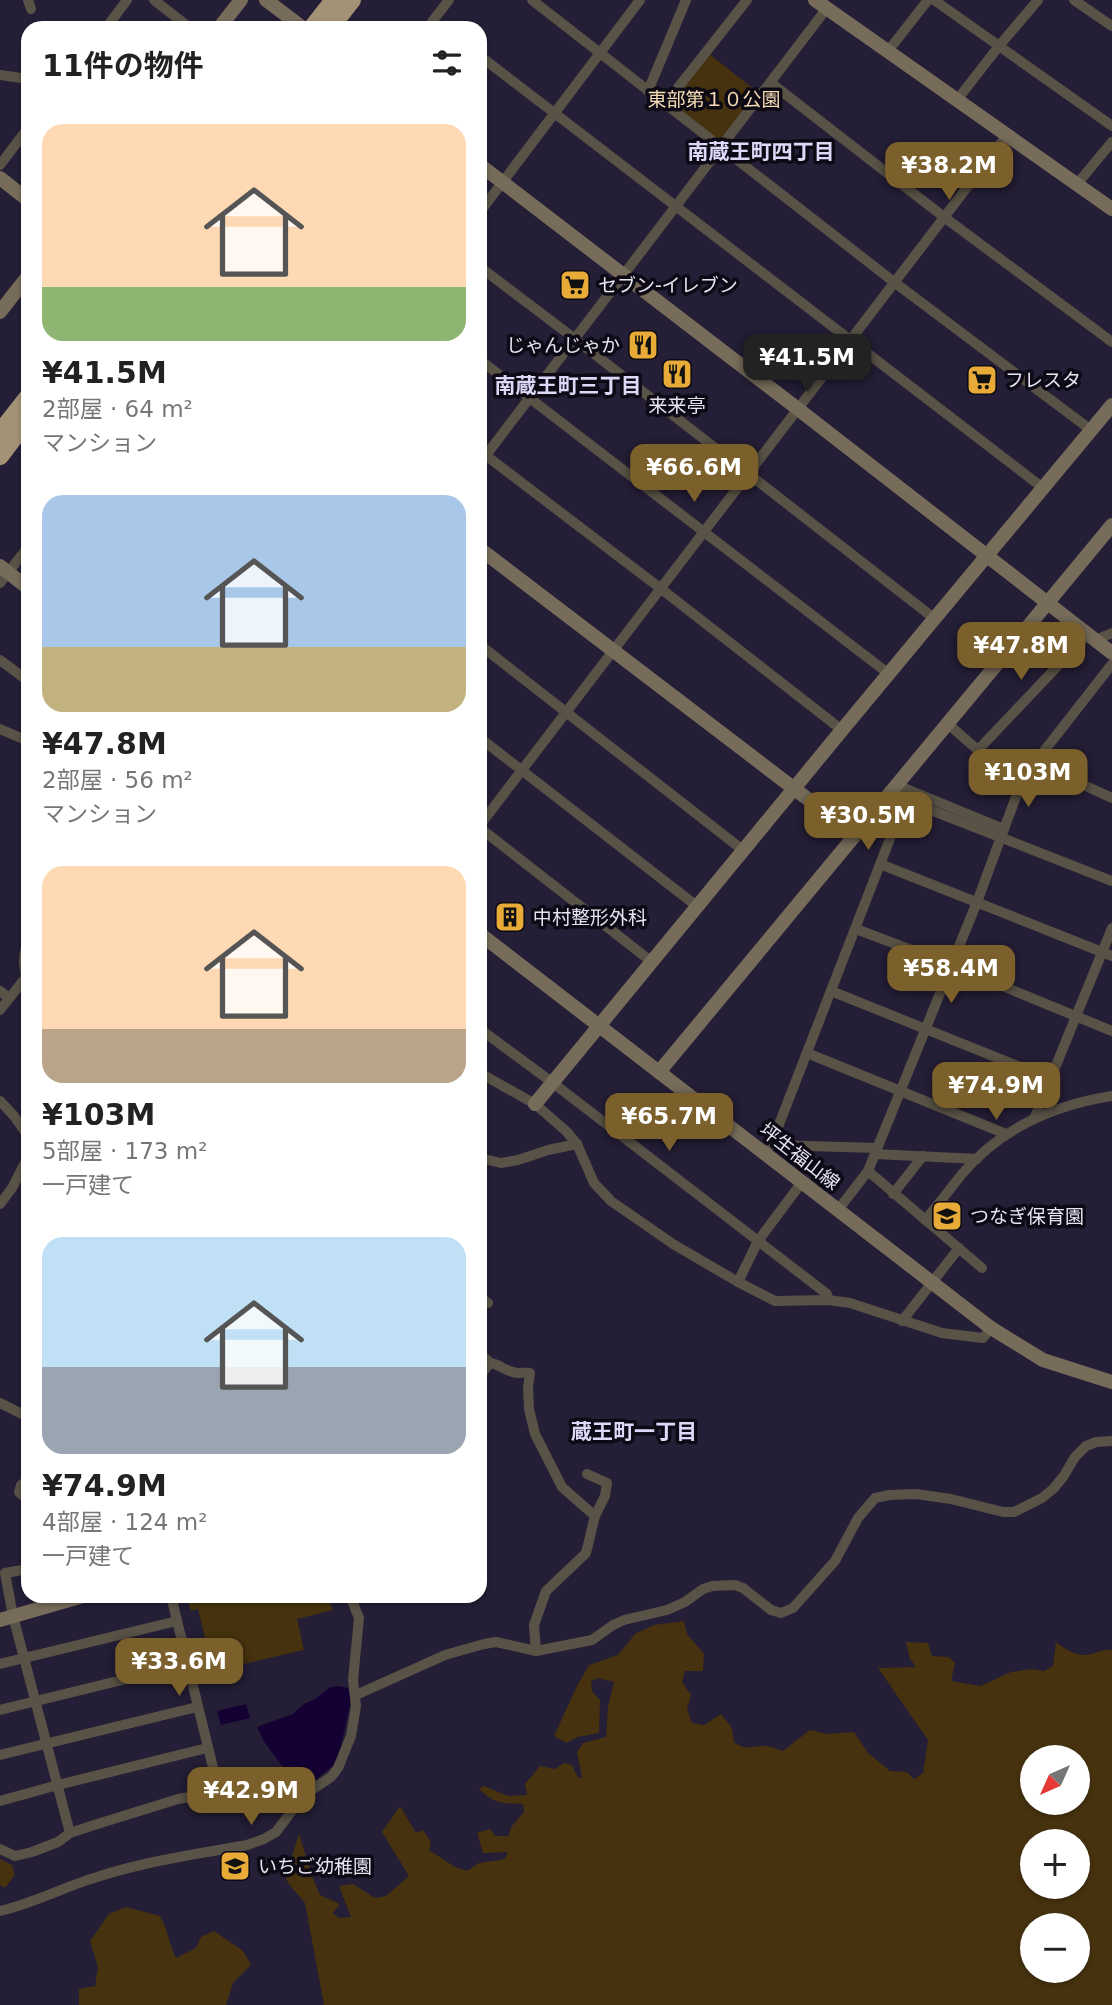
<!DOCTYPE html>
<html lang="ja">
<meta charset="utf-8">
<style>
:root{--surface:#fff;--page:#f2f2f2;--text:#222;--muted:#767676;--accent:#7b602b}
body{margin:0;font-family:"DejaVu Sans","Noto Sans JP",sans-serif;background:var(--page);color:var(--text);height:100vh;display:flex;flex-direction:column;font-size:26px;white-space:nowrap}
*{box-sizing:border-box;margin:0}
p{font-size:23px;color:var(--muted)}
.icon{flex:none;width:38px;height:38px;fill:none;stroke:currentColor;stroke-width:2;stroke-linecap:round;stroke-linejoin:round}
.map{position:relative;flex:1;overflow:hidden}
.drawer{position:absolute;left:21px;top:21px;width:466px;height:1582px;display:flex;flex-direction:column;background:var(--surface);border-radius:21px;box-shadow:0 2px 5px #0004}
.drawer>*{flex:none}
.needle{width:46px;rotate:225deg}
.buttons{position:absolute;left:1020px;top:1745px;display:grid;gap:14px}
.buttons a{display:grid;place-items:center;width:70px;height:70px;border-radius:50%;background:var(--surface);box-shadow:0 2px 5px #0004;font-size:35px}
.price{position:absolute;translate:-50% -60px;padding:0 16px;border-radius:14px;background:var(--accent);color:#fff;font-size:23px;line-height:46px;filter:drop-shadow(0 2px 4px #0008)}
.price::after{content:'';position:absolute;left:50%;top:42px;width:21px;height:16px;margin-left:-10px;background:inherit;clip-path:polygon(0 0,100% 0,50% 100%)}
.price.active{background:#222;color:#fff}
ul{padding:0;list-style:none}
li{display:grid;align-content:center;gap:14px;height:371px;padding:0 21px}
li span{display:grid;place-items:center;height:217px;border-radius:21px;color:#555}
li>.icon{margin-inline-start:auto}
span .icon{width:126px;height:126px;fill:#fffc;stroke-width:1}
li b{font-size:30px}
h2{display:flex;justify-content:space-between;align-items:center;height:84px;padding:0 21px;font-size:30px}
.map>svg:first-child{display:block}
.green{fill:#46320e;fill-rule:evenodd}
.water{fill:#150034}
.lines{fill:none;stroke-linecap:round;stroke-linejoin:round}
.street{stroke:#595246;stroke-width:10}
.secondary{stroke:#776c5a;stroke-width:14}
.highway{stroke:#a49276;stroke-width:18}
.labels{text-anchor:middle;stroke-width:7;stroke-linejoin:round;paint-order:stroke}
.park-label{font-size:19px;fill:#f5dbb3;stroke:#0d0a15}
.poi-label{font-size:19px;fill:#e6e3f3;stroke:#0d0a15;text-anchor:start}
.street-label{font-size:19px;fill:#e6e3f3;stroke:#0d0a15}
.neighbourhood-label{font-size:21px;font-weight:bold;fill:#ddd7f8;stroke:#0d0a15}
</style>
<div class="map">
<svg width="1112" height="2005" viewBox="0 0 1112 2005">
<rect width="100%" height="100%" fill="#241e36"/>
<g class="green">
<polygon points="708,53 760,94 721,145 667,104"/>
<polygon points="187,1596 327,1596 333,1610 297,1619 304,1650 235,1666 230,1648 209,1654 198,1609 191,1611"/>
<path d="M 684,1621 L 687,1634 L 704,1654 L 703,1671 L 685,1671 L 682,1682 L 691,1695 L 687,1709 L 692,1723 L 704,1725 L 721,1714 L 732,1728 L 734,1742 C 747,1752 751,1745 764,1746 C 770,1746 777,1749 783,1751 L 810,1730 L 827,1734 L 854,1732 L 868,1753 L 890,1771 L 907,1772 L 914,1779 L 923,1773 L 928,1740 L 878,1668 L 916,1667 L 910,1659 L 906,1642 L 928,1643 L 932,1656 L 949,1657 L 955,1663 L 951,1681 L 980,1686 L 1011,1672 L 1032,1669 L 1044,1671 L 1053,1666 L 1056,1642 C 1063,1648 1073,1654 1083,1655 C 1093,1656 1101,1648 1112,1650 L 1112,2005 L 324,2005 L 305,1903 L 288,1883 L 282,1868 L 291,1859 L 299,1834 L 312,1876 L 320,1895 L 340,1904 L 333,1913 L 339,1918 L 351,1917 L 339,1886 L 353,1884 L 375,1898 L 386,1896 L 409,1876 L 382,1832 L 400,1806 L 416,1833 L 423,1830 L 431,1842 L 429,1850 L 455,1867 L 467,1871 L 479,1863 L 505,1859 L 508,1852 L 483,1853 L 477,1833 L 490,1829 L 495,1836 L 508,1836 L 512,1826 L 524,1812 L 523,1804 C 502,1803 494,1804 479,1789 L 484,1786 L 508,1796 L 527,1795 L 525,1784 L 540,1766 L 555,1769 L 564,1763 L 572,1765 L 578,1778 L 582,1777 L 577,1752 L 583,1743 L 606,1737 L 608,1707 L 614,1682 L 598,1678 L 591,1681 L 592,1691 L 600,1700 L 599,1733 L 578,1737 L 566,1743 L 554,1736 L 576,1688 L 589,1665 L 618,1655 L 635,1634 L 654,1625 ZM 1032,1757 L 1078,1757 L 1078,1802 L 1032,1802 ZM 1078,1841 L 1078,1886 L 1032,1886 L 1032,1841 ZM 1032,1925 L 1078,1925 L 1078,1970 L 1032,1970 Z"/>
<polygon points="0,1859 12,1865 15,1875 5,1888 0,1885"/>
<path d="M 126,1907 L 160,1916 C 168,1930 169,1944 176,1958 L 196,1948 L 201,1937 L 214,1931 L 243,1951 L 251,1965 L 233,1983 L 226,2005 L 79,2005 L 79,1989 L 95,1986 L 98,1967 L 90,1941 L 109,1914 Z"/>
</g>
<g class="water">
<polygon points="339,1686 348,1688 351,1700 339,1755 333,1766 301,1791 265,1743 257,1727 293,1714 304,1704 315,1699 331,1687"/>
<polygon points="246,1704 250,1718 221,1725 217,1711"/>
</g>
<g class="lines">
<g class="street">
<polyline points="28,0 31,9"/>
<polyline points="154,0 190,28"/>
<polyline points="532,0 894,282 1091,430"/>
<polyline points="934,0 1112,126"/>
<polyline points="1074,0 1112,26"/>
<polyline points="106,28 127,0"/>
<polyline points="427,28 449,0"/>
<polyline points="888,51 928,0"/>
<polyline points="480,56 1043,488"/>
<polyline points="0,75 28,79"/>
<polyline points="771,83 944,217 1112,342"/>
<polyline points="648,91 686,0"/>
<polyline points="957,100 999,46 1038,0"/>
<polyline points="665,104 747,0"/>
<polyline points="0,165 28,128"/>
<polyline points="1077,184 1112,142"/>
<polyline points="480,212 640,0"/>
<polyline points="480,267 575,339 935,619"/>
<polyline points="480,360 889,674"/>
<polyline points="480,451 660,588 842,730"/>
<polyline points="480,463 827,8"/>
<polyline points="0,583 28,547"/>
<polyline points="1095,640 1112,633"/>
<polyline points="480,645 744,851"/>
<polyline points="0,660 28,681"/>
<polyline points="948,724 995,765 1023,778"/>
<polyline points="0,729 28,741"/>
<polyline points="480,738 698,907"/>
<polyline points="978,750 1087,635"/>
<polyline points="1035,763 1112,798"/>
<polyline points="897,785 1004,829 1023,778 1112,664"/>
<polyline points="480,825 1007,135"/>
<polyline points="480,828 652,962"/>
<polyline points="880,864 1112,956"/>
<polyline points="856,929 951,965 1112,1031"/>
<polyline points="0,991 9,998"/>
<polyline points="831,991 1050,1079"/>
<path d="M 0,1010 L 26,977 C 24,966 22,954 28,944"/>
<polyline points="480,1029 553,1083 827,1294 828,1300"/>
<polyline points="807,1053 1006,1134"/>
<polyline points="480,1073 535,1104 566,1131 577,1144 594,1183 611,1201 673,1244 738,1282 775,1301 828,1300 850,1303 942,1333 983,1338 991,1328"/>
<polyline points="0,1101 14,1116 28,1136"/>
<polyline points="1035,1117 1112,928"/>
<polyline points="877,1148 771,1145 905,800 1112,881"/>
<polyline points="875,1154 977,1159"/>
<polyline points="480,1158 501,1163 518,1160 548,1150 577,1144"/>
<polyline points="868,1171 977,902 1004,829"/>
<polyline points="893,1194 923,1156"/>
<polyline points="0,1204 12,1188 28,1157"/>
<polyline points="838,1210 868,1171 982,1268"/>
<path d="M 925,1220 C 938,1205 950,1189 962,1174 C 1001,1128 1054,1105 1112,1096"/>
<polyline points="738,1282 758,1241 802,1182"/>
<polyline points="480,1297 488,1303"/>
<polyline points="902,1321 959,1248"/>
<polyline points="480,1353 490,1363"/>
<path d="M 480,1374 L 483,1372 L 490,1363 C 499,1364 504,1370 513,1372 C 518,1374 524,1372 530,1373 L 528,1388 L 529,1409 L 535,1434 L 562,1487 L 595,1516"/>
<polyline points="0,1403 28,1417"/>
<polyline points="28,1480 21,1485 19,1492 28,1500"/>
<polyline points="28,1569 5,1573 13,1616 70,1833"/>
<polyline points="171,1596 219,1792"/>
<polyline points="536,1651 534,1625 546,1591 586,1553 595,1516 605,1496 607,1483 587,1474"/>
<polyline points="0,1664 177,1621"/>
<polyline points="356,1695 445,1655 484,1644 496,1642 536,1651 592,1640 613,1625 624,1620 667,1610 685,1602 703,1589 712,1586 735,1585 743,1588 771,1610 781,1613 793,1608 835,1561 858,1518 875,1498 889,1495 916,1494 951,1499 1003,1512 1014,1512 1042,1498 1053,1489 1063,1477 1075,1457 1086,1446 1096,1442 1112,1441"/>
<polyline points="0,1710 187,1664"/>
<polyline points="0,1755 197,1707"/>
<polyline points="0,1801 58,1785 207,1748"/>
<polyline points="0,1849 15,1856 32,1852 58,1842 70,1833 91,1826 178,1799 219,1792 267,1776 296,1804"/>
<path d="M 0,1911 C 34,1903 64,1887 97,1877 C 146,1861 197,1854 247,1845 L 264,1839 L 276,1832 L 304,1795 L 331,1777 L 338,1768 L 351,1736 L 356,1706 L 353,1680 L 359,1618 L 350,1596"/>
</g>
<g class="secondary">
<polyline points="266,0 303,28"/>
<polyline points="815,0 1112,209"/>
<polyline points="219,28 241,0"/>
<polyline points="480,165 798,409 1112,653"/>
<polyline points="0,178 28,200"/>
<polyline points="0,312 28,276"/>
<polyline points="480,549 855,835"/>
<polyline points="0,566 28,588"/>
<polyline points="480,934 991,1328 1043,1360 1112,1382"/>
<polyline points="659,1072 1112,525"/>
<polyline points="535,1104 842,730 1112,405"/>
<polyline points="0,1620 83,1596"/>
</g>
<g class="highway">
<polyline points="312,28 334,0"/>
<polyline points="330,28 352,0"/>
<polyline points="0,433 28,397"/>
<polyline points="0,456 28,419"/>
</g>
</g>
<defs>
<g id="supermarket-square" transform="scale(1.575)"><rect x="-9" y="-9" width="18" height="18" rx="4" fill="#e8ab37" stroke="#0d0a15"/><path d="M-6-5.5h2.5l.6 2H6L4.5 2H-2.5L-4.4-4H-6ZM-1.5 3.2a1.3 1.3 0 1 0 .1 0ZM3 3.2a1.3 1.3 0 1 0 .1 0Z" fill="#111"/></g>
<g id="restaurant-square" transform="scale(1.575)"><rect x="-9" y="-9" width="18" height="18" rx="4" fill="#e8ab37" stroke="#0d0a15"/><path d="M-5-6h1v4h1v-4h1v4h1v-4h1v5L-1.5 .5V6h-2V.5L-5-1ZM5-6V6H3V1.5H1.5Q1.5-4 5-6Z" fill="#111"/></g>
<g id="building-square" transform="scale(1.575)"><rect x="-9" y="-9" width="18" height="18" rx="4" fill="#e8ab37" stroke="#0d0a15"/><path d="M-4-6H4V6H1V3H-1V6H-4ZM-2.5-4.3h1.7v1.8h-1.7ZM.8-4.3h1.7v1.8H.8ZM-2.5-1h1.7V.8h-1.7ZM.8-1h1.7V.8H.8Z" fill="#111"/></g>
<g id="school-square" transform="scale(1.575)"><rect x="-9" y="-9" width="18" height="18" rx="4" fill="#e8ab37" stroke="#0d0a15"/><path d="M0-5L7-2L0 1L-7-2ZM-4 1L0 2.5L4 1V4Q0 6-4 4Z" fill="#111"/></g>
</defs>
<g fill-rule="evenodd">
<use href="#supermarket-square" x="575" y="285"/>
<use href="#restaurant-square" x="643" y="345"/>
<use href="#restaurant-square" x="677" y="374"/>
<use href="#supermarket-square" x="982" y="380"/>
<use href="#building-square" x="510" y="917"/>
<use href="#school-square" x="947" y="1216"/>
<use href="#school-square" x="235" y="1866"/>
</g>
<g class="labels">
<g class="park-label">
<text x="714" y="106">東部第１０公園</text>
</g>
<g class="poi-label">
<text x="598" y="292">セブン-イレブン</text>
<text x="620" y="352" text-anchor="end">じゃんじゃか</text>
<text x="1005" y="387">フレスタ</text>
<text x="677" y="412" text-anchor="middle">来来亭</text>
<text x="533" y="924">中村整形外科</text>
<text x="970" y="1223">つなぎ保育園</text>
<text x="258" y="1873">いちご幼稚園</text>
</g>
<g class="street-label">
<text transform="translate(800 1156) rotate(38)" y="7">坪生福山線</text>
</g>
<g class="neighbourhood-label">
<text x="761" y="159">南蔵王町四丁目</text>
<text x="568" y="393">南蔵王町三丁目</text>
<text x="634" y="1439">蔵王町一丁目</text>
</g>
</g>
</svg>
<div class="buttons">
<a><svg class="needle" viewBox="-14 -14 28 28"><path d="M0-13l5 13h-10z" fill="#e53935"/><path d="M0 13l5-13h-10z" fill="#767676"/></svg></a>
<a>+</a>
<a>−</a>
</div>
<b class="price" style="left:949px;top:202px">¥38.2M</b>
<b class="price active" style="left:807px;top:394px">¥41.5M</b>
<b class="price" style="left:694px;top:504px">¥66.6M</b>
<b class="price" style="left:1021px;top:682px">¥47.8M</b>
<b class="price" style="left:1028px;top:809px">¥103M</b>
<b class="price" style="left:868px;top:852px">¥30.5M</b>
<b class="price" style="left:951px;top:1005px">¥58.4M</b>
<b class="price" style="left:996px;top:1122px">¥74.9M</b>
<b class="price" style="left:669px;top:1153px">¥65.7M</b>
<b class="price" style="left:179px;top:1698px">¥33.6M</b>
<b class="price" style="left:251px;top:1827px">¥42.9M</b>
<section class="drawer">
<h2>11件の物件<svg class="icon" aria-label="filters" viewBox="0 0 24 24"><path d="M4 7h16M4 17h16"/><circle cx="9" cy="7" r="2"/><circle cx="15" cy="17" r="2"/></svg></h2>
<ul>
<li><span style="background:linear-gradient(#ffd9b3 75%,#8fb573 0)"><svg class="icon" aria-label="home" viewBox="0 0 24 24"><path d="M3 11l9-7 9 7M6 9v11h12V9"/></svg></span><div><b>¥41.5M</b><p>2部屋 · 64 m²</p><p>マンション</p></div></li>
<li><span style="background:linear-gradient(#a9c7e8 70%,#c2b280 0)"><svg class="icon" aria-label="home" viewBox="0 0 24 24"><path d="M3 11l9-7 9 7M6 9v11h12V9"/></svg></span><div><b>¥47.8M</b><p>2部屋 · 56 m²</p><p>マンション</p></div></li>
<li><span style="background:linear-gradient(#ffd9b3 75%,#b9a48a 0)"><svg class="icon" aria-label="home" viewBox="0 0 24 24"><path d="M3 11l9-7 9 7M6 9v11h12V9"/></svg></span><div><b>¥103M</b><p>5部屋 · 173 m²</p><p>一戸建て</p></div></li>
<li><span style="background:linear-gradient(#bfe0f5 60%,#9aa5b1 0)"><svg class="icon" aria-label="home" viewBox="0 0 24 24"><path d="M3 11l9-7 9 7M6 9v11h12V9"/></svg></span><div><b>¥74.9M</b><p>4部屋 · 124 m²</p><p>一戸建て</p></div></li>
</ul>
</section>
</div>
